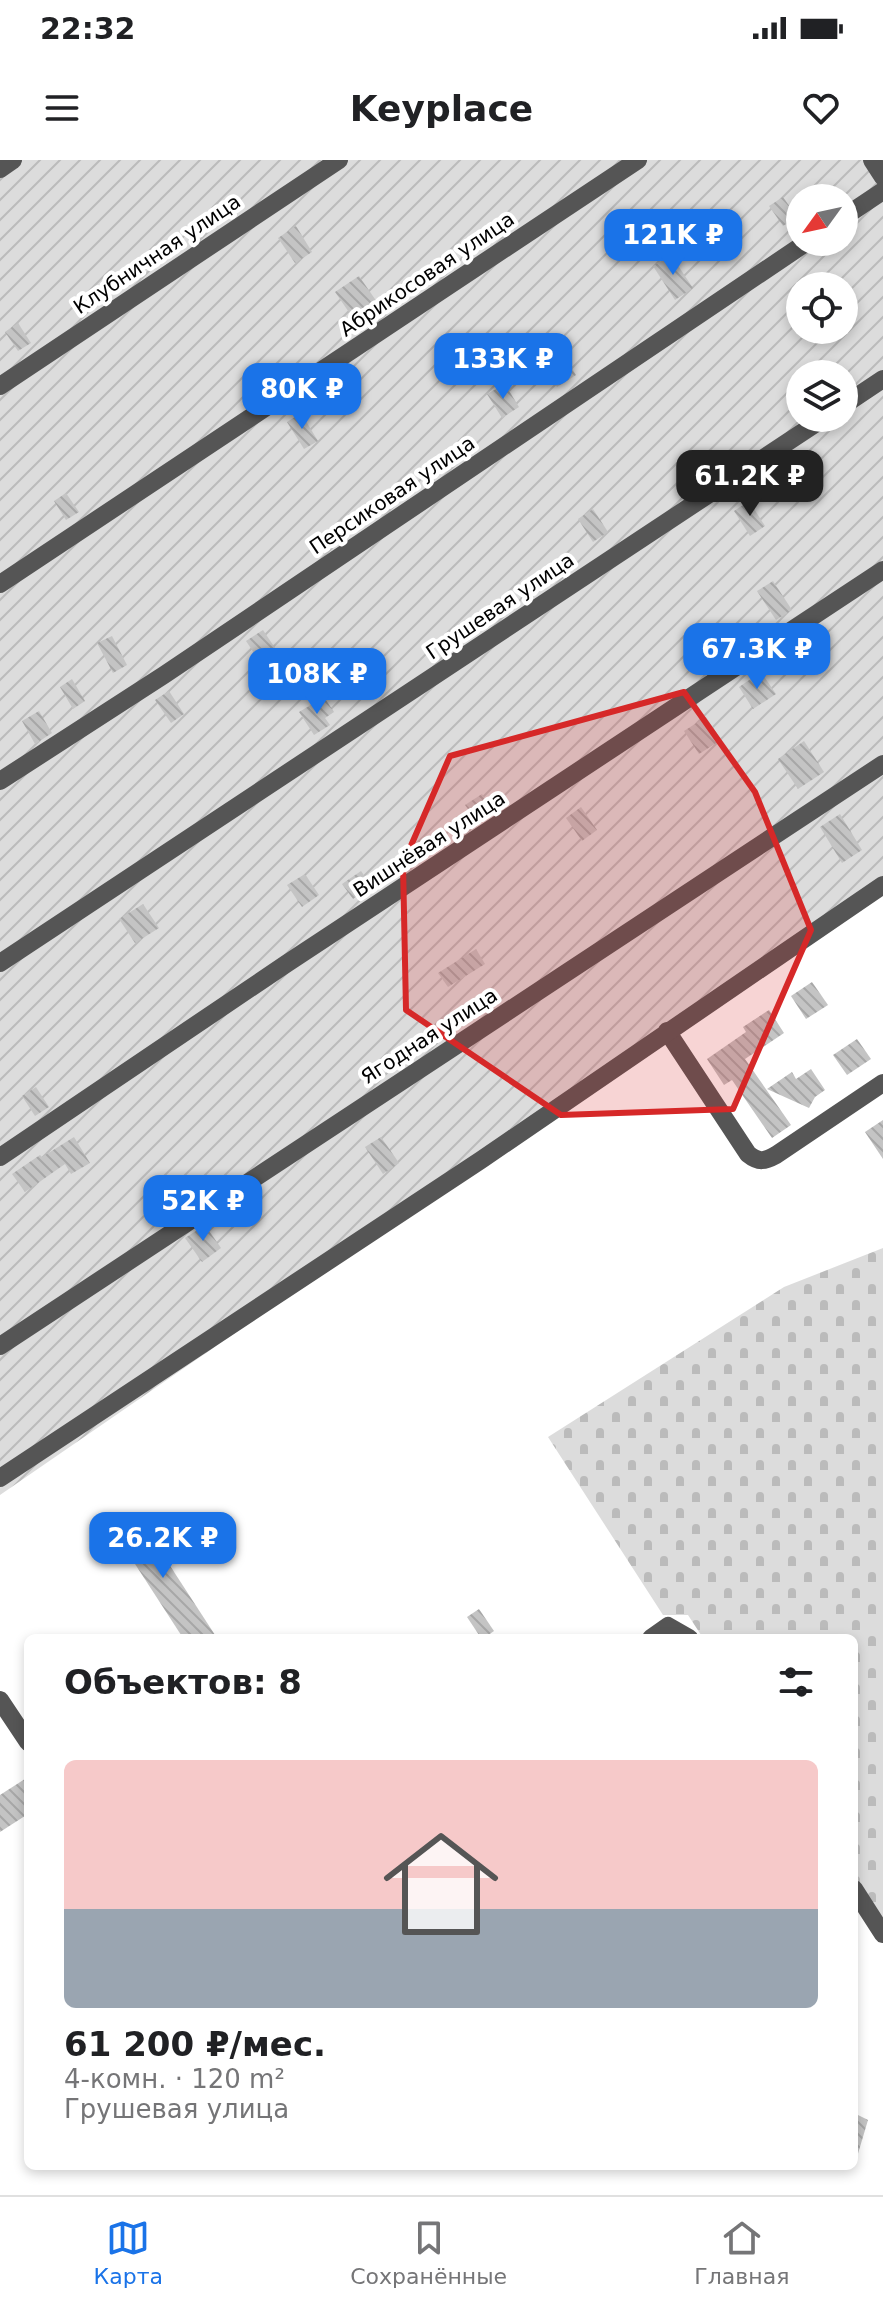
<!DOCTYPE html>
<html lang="ru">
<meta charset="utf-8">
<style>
:root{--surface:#fff;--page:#f6f6f6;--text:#202124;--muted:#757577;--line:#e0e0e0;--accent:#1a73e8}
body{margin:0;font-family:"DejaVu Sans",sans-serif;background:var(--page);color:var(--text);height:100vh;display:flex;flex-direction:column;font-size:30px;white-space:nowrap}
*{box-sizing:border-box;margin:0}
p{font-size:26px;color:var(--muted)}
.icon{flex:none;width:44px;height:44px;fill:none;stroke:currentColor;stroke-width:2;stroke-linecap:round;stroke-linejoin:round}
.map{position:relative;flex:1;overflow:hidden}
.drawer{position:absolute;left:24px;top:1474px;width:834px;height:536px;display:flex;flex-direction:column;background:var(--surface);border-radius:12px;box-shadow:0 4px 12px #0003}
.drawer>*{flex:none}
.needle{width:52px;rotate:237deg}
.fabs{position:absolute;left:786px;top:24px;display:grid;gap:16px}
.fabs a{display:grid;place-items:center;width:72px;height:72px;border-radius:50%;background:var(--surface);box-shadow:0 4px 12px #0003;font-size:40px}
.price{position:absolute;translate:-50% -68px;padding:0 18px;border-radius:16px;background:var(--accent);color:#fff;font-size:26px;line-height:52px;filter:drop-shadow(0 2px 4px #0008)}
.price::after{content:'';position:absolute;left:50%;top:48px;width:24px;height:18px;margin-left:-12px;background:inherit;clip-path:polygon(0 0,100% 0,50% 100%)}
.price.current{background:#222;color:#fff}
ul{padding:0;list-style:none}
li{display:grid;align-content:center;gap:16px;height:424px;padding:0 40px}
li span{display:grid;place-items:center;height:248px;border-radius:12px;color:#555}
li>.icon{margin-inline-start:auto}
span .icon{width:144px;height:144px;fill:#fffc;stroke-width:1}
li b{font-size:34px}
h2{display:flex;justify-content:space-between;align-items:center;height:96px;padding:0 40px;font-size:34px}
.status{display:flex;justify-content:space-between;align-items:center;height:56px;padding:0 40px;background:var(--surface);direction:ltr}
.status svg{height:22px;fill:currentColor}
header{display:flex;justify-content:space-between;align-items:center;height:104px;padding:0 40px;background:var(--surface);font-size:36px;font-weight:700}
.dock{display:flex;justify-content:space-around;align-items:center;height:112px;border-top:2px solid var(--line);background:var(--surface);font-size:22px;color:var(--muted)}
.dock a{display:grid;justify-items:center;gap:4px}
.dock .current{color:var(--accent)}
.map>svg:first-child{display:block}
.cemetery{fill:url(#cemetery-stones)}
.garden{fill:url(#garden-furrows);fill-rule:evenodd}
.building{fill:url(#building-back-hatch)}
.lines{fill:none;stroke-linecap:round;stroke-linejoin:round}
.minor{stroke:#555;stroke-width:18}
.marked{fill:#d62828;fill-opacity:0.2;stroke:#d62828;stroke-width:6;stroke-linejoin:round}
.labels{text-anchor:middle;stroke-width:8;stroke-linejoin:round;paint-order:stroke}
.street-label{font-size:20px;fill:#000;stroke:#fff}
</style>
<div class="status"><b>22:32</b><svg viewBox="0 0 49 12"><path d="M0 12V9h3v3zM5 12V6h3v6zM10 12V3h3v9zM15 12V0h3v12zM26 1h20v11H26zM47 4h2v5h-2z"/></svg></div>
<header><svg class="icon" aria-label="menu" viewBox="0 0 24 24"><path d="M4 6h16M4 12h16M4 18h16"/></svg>Keyplace<svg class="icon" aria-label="heart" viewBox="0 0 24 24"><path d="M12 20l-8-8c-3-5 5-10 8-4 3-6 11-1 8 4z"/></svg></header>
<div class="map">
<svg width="883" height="2035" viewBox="0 0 883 2035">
<defs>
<pattern id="cemetery-stones" width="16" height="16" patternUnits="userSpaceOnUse" patternTransform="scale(2)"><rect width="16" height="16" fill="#dcdcdc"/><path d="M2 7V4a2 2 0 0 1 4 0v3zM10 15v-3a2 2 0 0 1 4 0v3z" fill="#bbb"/></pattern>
<pattern id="garden-furrows" width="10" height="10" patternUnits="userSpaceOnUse" patternTransform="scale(2)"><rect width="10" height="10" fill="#dcdcdc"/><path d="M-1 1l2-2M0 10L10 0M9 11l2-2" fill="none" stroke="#bbb"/></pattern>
<pattern id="building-back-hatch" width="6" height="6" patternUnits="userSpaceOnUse" patternTransform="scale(2)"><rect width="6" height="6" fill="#c4c4c4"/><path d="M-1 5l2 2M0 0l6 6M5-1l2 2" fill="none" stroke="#a7a7a7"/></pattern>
</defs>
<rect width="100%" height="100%" fill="#fff"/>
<polygon class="cemetery" points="883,1088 883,1763 854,1718 854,1478 703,1478 688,1455 663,1455 548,1277 784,1127"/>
<path class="garden" d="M 0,0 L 883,0 L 883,726 L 0,1335 ZM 800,38 L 844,38 L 844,82 L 800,82 ZM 800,126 L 844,126 L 844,170 L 800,170 ZM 800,214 L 844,214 L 844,258 L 800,258 Z"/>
<g class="building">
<polygon points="783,37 797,57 783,66 769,46"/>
<polygon points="296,66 312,92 295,103 278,78"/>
<polygon points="671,95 693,128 675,140 653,106"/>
<polygon points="359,116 377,142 353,158 335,132"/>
<polygon points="18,163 31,183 18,191 5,172"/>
<polygon points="565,197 576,215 557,227 545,209"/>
<polygon points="505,224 519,247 502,258 487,234"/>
<polygon points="301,253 318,281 304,289 287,262"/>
<polygon points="66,333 79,352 66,360 54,341"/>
<polygon points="749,341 765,366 750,376 734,351"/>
<polygon points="593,349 608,372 593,382 578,359"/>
<polygon points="773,421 792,450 776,460 757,431"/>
<polygon points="263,470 277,491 260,502 246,481"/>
<polygon points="112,476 127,505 113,513 97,483"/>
<polygon points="761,512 776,534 753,549 739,527"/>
<polygon points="72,519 85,541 73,549 60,527"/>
<polygon points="169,531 184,554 171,563 155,540"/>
<polygon points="324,537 334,552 325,558 330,565 314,575 299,552"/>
<polygon points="39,551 52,573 35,584 22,561"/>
<polygon points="706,557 721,580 699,594 684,571"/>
<polygon points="804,581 824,612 798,629 778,599"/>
<polygon points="482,634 494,652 478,663 465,645"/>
<polygon points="581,647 597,670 582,681 566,658"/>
<polygon points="840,654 862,690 842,703 820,667"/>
<polygon points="361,711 370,724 368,728 371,733 360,741 357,736 353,739 342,724"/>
<polygon points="305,714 319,735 302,747 287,725"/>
<polygon points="143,744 159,768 135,783 119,759"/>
<polygon points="476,789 485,804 448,827 438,813"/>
<polygon points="812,822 828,845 806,859 791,836"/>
<polygon points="769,850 784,873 745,899 791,965 772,978 732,920 724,925 707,899 746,872 743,867"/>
<polygon points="857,879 871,899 847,915 833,895"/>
<polygon points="811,909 825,930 815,937 809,948 767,929 792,912 796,919"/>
<polygon points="36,927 49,947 35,956 22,936"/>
<polygon points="883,960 883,999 865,972"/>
<polygon points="74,977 90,1003 71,1014 65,1004 25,1032 12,1014 40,995 42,997"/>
<polygon points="381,977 399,1003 383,1014 365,987"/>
<polygon points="205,1065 221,1088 202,1102 185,1078"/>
<polygon points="137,1355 217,1478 183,1478 113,1370"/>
<polygon points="479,1449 494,1471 484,1478 481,1478 467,1457"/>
<polygon points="28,1617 28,1654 0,1672 0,1635"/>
<polygon points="854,1953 868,1960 857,1997 854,1996"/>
</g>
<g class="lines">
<g class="minor">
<polyline points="872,0 883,17"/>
<polyline points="0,9 13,0"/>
<polyline points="844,57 883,31"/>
<polyline points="0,226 339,0"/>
<polyline points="844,245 883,219"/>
<polyline points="0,424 638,0"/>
<polyline points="0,621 164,515 807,82"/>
<polyline points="0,803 824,258"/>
<path d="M 667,871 L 748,994 C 759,1003 765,1001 776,995 L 883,923"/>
<polyline points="0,997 286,804 883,410"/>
<polyline points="0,1186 883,604"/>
<polyline points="0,1318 481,1000 883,725"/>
<polyline points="651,1478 668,1466 689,1478"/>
<polyline points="0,1540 28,1582"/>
<polyline points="854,1729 883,1774"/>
</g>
</g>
<path class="marked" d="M 684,532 L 755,632 L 811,770 L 733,949 L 561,955 L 406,850 L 403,704 L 450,596 Z"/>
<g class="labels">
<g class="street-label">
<text transform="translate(157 94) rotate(-34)" y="7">Клубничная улица</text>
<text transform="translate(427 114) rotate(-34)" y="7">Абрикосовая улица</text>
<text transform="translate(392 335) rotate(-34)" y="7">Персиковая улица</text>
<text transform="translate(500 446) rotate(-34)" y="7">Грушевая улица</text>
<text transform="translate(429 684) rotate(-33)" y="7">Вишнёвая улица</text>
<text transform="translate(429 876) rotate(-33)" y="7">Ягодная улица</text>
</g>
</g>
</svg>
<div class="fabs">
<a><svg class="needle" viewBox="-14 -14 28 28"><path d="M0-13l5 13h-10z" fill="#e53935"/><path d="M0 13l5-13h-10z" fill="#757577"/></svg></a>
<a><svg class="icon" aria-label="locate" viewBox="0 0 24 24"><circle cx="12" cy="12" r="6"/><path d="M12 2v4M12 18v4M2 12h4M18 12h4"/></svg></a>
<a><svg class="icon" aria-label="layers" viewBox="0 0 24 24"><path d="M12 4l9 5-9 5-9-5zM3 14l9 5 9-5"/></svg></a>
</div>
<b class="price" style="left:673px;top:117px">121K ₽</b>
<b class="price" style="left:503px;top:241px">133K ₽</b>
<b class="price" style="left:302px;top:271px">80K ₽</b>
<b class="price current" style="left:750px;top:358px">61.2K ₽</b>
<b class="price" style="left:757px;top:531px">67.3K ₽</b>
<b class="price" style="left:317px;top:556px">108K ₽</b>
<b class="price" style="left:203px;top:1083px">52K ₽</b>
<b class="price" style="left:163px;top:1420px">26.2K ₽</b>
<section class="drawer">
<h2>Объектов: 8<svg class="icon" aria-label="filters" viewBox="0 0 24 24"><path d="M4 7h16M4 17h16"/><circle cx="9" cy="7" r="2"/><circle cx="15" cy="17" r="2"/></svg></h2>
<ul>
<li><span style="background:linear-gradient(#f6c9c9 60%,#9aa5b1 0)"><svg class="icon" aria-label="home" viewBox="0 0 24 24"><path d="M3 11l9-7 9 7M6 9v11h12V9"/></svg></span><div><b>61 200 ₽/мес.</b><p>4-комн. · 120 m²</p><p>Грушевая улица</p></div></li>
</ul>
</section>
</div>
<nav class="dock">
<a class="current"><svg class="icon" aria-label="map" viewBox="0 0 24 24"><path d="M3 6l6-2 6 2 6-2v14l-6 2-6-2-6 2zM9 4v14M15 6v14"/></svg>Карта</a>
<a><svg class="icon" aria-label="saved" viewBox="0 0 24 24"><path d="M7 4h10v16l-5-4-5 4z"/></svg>Сохранённые</a>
<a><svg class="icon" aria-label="home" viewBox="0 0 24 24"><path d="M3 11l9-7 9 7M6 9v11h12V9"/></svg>Главная</a>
</nav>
